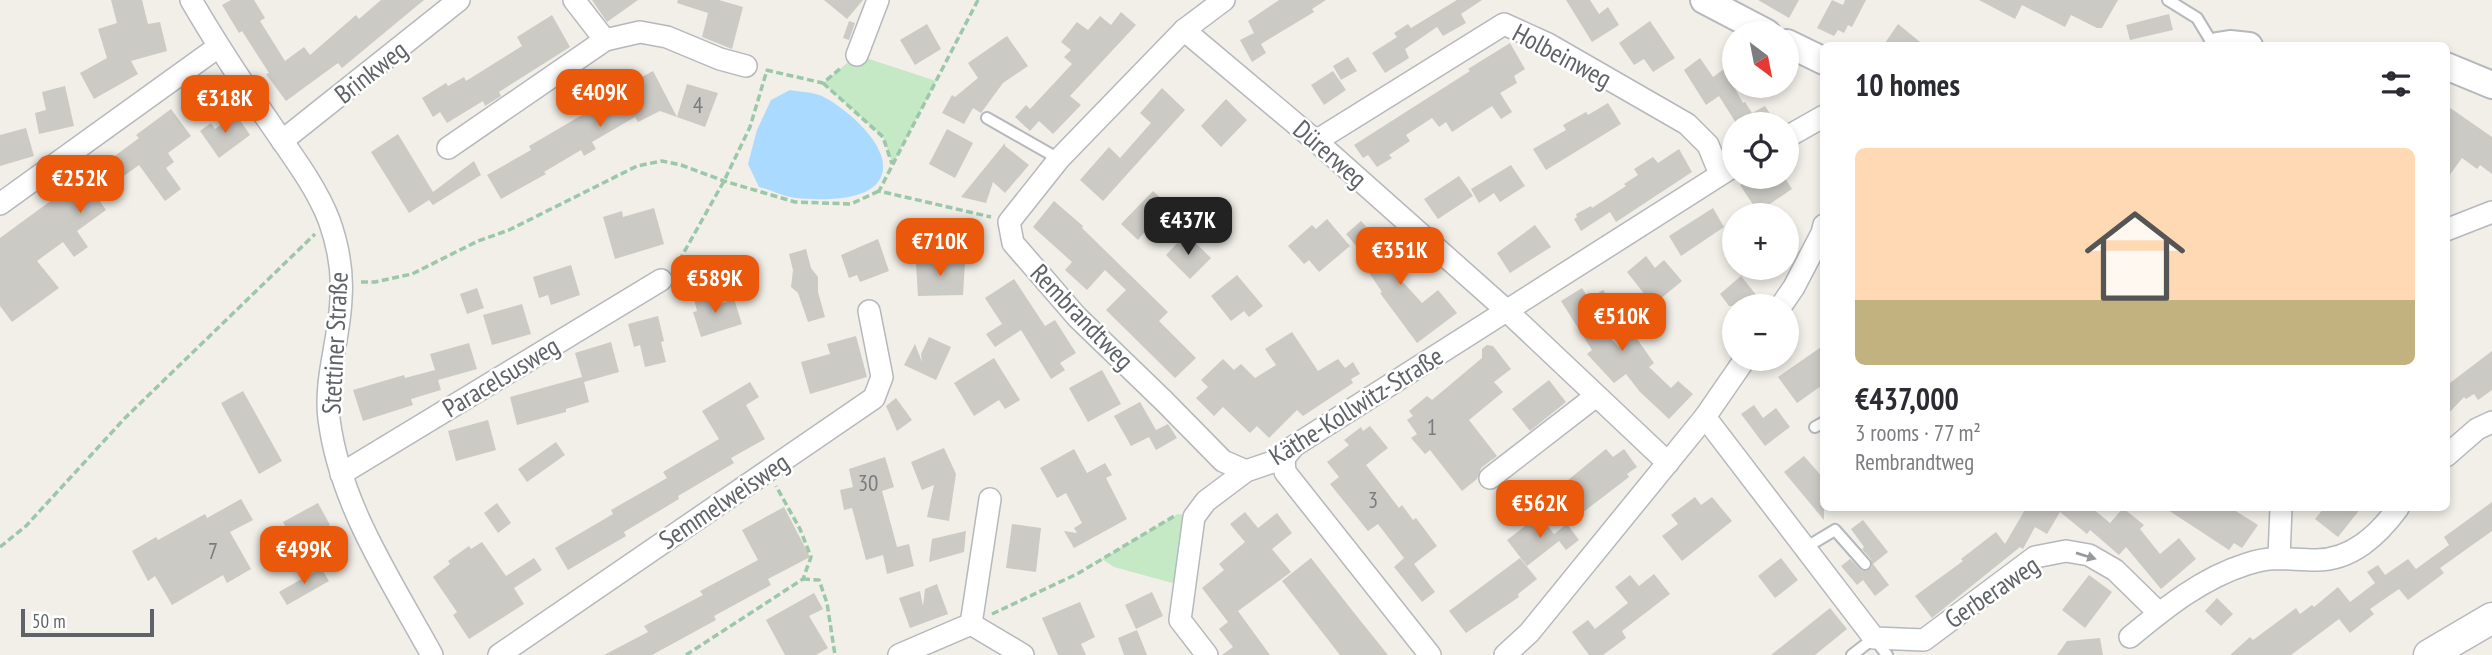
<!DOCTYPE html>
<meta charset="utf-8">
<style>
:root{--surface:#fff;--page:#f2f2f3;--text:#2b2b33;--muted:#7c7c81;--line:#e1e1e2;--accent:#ea580c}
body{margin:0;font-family:"PT Sans Narrow",sans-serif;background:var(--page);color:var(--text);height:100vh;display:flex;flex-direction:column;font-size:26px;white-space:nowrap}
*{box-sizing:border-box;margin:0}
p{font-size:23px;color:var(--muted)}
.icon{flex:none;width:38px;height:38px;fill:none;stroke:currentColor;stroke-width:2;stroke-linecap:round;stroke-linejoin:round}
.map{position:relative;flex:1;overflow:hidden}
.details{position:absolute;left:1820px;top:42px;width:630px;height:469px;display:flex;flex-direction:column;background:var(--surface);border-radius:10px;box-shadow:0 4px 10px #0003}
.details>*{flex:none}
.needle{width:46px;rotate:148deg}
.fabs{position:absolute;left:1722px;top:21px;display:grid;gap:14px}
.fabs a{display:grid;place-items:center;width:77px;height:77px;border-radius:50%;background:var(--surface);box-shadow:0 4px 10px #0003;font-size:35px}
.scale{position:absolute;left:21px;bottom:18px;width:133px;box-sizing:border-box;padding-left:7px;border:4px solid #5f6368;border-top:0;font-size:19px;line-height:24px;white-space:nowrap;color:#5f6368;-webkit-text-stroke:5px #fff;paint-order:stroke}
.price{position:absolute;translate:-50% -60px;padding:0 16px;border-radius:14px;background:var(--accent);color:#fff;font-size:23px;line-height:46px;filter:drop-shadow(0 2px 4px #0008)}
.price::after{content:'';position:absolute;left:50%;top:42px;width:21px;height:16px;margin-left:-10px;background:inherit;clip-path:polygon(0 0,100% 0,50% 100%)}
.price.active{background:#222;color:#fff}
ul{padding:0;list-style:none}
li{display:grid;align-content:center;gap:14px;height:371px;padding:0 35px}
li+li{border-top:2px solid var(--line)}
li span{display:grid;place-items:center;height:217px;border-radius:10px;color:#555}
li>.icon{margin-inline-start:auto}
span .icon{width:126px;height:126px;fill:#fffc;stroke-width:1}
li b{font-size:30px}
h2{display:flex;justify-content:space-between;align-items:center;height:84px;padding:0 35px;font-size:30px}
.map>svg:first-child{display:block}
.green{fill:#c5e8c5}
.water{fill:#aadaff}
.building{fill:#cccac5}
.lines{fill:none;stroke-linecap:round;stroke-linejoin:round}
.service-casing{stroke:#b5b8bc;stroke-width:14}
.minor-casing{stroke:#b5b8bc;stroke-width:24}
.tertiary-casing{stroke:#b5b8bc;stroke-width:30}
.secondary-casing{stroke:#b6babf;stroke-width:33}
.path{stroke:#9cc7a9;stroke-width:3.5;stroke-dasharray:7 3.5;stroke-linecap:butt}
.service{stroke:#fff;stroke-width:10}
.minor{stroke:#fff;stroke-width:21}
.tertiary{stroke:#fff;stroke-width:26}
.secondary{stroke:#fff;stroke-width:30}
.oneway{fill:#979a9d}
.labels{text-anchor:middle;stroke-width:5;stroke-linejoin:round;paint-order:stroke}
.number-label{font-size:23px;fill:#7a7d7f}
.street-label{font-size:26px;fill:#5f6368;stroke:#fff}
</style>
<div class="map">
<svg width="2492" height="655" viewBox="0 0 2492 655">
<rect width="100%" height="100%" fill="#f1efe8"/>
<g class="green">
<polygon points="857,55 936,81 893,164 883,137 823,83"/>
<polygon points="1178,514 1189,516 1176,584 1114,567 1102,559"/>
</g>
<path class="water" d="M 790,90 C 800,92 813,92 822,96 C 846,108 900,152 878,182 C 863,202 818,200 796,198 C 784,197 771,190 759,187 L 748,164 L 757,130 L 771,100 Z"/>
<g class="building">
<polygon points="111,0 142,0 148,24 160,22 167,51 131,61 138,74 94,99 80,73 107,58 98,29 117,23"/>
<polygon points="231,0 254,0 265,18 260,21 285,61 304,47 310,55 356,15 359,19 381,0 424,0 342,68 338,63 286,101 266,74 269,73 242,31 239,33 222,5"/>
<polygon points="592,0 638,0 607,22"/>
<polygon points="678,0 719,0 743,7 732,49 702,37 708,13 677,3"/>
<polygon points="824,0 863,0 847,19"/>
<polygon points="1279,0 1326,0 1312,9 1314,12 1261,44 1266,53 1252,62 1240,40 1254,33 1248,21"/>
<polygon points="1457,0 1482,0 1461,14 1466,23 1443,36 1437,27 1405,49 1409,58 1385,73 1372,53 1397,37 1394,33 1408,24 1411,28"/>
<polygon points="1566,0 1590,0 1599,14 1608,7 1619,25 1592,42"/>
<polygon points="1758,0 1799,0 1789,18"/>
<polygon points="1832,0 1843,5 1845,0 1866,0 1852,27 1848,25 1844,33 1838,30 1834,36 1817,28"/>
<polygon points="1979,0 2118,0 2102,28 2097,28 2071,15 2065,27 2022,5 2015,19"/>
<polygon points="1121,12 1136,25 1070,96 1081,105 1053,134 1039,121 1030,131 1015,117 1026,105 1030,109 1072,64 1064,57 1071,50 1061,42 1077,22 1088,30 1100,16 1111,25"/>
<polygon points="2169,14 2173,30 2130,40 2126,25"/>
<polygon points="552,15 570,47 499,92 501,96 485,106 483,101 447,123 440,112 433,117 422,98 446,83 448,86 464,77 466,81 522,46 517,37"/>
<polygon points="849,21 855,23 849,40 843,38"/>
<polygon points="1650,21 1675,58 1653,72 1644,59 1634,65 1619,43"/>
<polygon points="927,24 941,49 915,65 900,40"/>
<polygon points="1898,24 1925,46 1883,46"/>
<polygon points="1007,36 1028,66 1003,83 981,113 973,108 964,124 942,113 952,95 955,97 978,78 968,63"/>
<polygon points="1510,43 1525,69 1514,76 1517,83 1500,93 1512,112 1501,119 1492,106 1452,132 1446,122 1439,127 1432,118 1406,135 1410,141 1389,155 1392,158 1377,167 1368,155 1363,158 1354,145 1470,71 1468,69"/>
<polygon points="1348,57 1357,71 1341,80 1333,66"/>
<polygon points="1700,58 1713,77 1724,69 1743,103 1745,102 1752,113 1765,106 1777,124 1733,124 1736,123 1719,96 1706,105 1684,70"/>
<polygon points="653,71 677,117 687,84 718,93 705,127 660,111 638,122 635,117 592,142 596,149 584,156 581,150 544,172 546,174 501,199 487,175 531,150 529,146 618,94 617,90"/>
<polygon points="1333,71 1346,90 1324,105 1311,85"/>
<polygon points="65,86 74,126 39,134 35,113 46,110 42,92"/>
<polygon points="1162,88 1185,110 1103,201 1080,180 1109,147 1120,158 1151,123 1140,113"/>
<polygon points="1226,99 1247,120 1221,147 1201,126"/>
<polygon points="1608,103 1621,124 1546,170 1533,149 1566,130 1563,125 1586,112 1588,115"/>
<polygon points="2446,105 2492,137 2492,174 2480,165 2477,169 2462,158 2446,180"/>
<polygon points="171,109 191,136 168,153 174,162 166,168 181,189 165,201 139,165 96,196 106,210 77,231 88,247 74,257 63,242 37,261 59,288 12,322 0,306 0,238 56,197 54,195 87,172 89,175 139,138 136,135"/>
<polygon points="236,114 250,135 219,158 200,131 211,123 215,129"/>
<polygon points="26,128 34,156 0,166 0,135"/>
<polygon points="947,129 973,143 955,178 929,164"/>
<polygon points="398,134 433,192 474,161 481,175 433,205 429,200 409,213 371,152"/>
<polygon points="1005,143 1005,146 1029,165 1005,193 993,182 986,203 961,197"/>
<polygon points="1679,149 1692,172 1616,222 1610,212 1581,231 1574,219 1577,217 1576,214 1591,206 1592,208 1626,186 1624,184 1638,175 1634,169 1653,157 1658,163"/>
<polygon points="1511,165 1525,186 1500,202 1494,193 1479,203 1471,189"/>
<polygon points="1459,176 1473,196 1438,219 1424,199"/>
<polygon points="1753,177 1784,177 1792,189 1758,212 1740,185"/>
<polygon points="1153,191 1172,208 1150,231 1147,229 1138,240 1121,224"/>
<polygon points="1054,201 1083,226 1082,228 1168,312 1159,321 1196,358 1175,378 1106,310 1126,290 1105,270 1087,290 1065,270 1072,262 1033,227"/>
<polygon points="654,208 664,244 615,259 603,217 622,211 623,217"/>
<polygon points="1713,208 1724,227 1681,256 1669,236"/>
<polygon points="1327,219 1350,246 1319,272 1309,260 1304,264 1288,246 1312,225 1316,229"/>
<polygon points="1361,221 1389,251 1394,247 1410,270 1401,280 1422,303 1438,290 1457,313 1417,343 1380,293 1382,292 1366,268 1372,264 1346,234"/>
<polygon points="1535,225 1551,247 1510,273 1497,253"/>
<polygon points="1186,234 1211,258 1190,279 1166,255"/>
<polygon points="878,239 889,271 860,282 857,275 849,278 841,255"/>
<polygon points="806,249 811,268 818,277 818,292 825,317 808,322 798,293 791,287 793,270 789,254"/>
<polygon points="941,254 943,264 965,263 963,295 918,296 916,264 926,263 927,255"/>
<polygon points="1646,256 1655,268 1664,260 1682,281 1653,305 1627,272"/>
<polygon points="571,265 580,295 551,305 548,295 539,298 533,277"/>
<polygon points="1237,275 1263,306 1249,317 1244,311 1231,321 1211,296"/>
<polygon points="1741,276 1757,296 1744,306 1729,306 1720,294"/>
<polygon points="1014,279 1045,326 1055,320 1076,353 1060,363 1065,370 1051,379 1021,330 995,347 986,334 1002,324 985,298"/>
<polygon points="477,288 484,308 467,314 460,294"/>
<polygon points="1582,288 1589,299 1603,290 1618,310 1597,324 1619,347 1635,336 1654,363 1649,367 1671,388 1678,381 1693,394 1669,419 1640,392 1626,374 1614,383 1587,354 1592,350 1561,301"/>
<polygon points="716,292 720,304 734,299 742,324 701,337 693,312 697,311 694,299"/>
<polygon points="522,304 531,334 492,345 483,315"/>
<polygon points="658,316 664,341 661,342 666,362 645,367 640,345 634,347 628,324"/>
<polygon points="1292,332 1318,371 1338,359 1345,368 1353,362 1360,374 1351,379 1353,383 1303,416 1297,410 1269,438 1257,426 1250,433 1223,407 1214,416 1196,398 1208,387 1201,380 1223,359 1234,370 1241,364 1255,378 1276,365 1265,349"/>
<polygon points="856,336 867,377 810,394 801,362 830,354 827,344"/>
<polygon points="929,337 951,347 936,380 904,365 915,344 922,362 921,354"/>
<polygon points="611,342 619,372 584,382 589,402 566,409 566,412 517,425 510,397 582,377 575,353"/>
<polygon points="469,343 477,369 438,380 441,390 411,399 413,405 363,421 353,390 404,375 405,378 435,370 436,373 430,354"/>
<polygon points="1487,345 1493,346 1511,369 1494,382 1503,392 1469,420 1497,456 1481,468 1477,479 1462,491 1430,450 1425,454 1411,438 1417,434 1407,420 1413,416 1409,411 1427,396 1432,400 1482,358 1482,349"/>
<polygon points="1824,345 1824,384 1797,403 1778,377"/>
<polygon points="2492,351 2492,390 2478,400 2474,394 2466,399 2464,397 2446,416 2446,386"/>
<polygon points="994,358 1020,400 1005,409 999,400 974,416 954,383"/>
<polygon points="1102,370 1121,404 1088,422 1069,388"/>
<polygon points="1549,380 1566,402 1530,431 1512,409"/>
<polygon points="750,382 759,397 746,405 765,439 731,458 734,463 678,496 679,499 624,532 626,536 568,570 555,548 613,514 611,510 667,478 663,472 719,439 702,411"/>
<polygon points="243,391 282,461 259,474 221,403"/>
<polygon points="896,398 912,420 897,431 886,406"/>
<polygon points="1140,402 1156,430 1168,424 1177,438 1156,450 1149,437 1131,446 1114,416"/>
<polygon points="1754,405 1763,418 1776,408 1790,427 1765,446 1741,414"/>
<polygon points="488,420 496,450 456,461 448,431"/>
<polygon points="1370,426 1388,448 1366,465 1399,508 1402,505 1413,520 1416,518 1437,546 1414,564 1435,592 1422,602 1394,567 1404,558 1378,524 1368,531 1330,484 1339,477 1327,462 1349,445 1344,440 1361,427 1363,431"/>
<polygon points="556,442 565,455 527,482 518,469"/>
<polygon points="944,448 956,474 949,521 927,517 934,485 922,490 911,462"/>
<polygon points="1074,449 1087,473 1105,463 1112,475 1106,478 1127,519 1074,548 1064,531 1077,533 1074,528 1082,523 1066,493 1057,498 1040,468"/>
<polygon points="1606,449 1613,457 1624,449 1637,467 1627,474 1629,477 1582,513 1562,485"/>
<polygon points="1804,456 1824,479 1824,520 1784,472"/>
<polygon points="885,457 894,487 882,491 897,547 909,544 914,566 887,574 883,555 866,560 852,508 844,510 840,490 853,487 849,469"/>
<polygon points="1695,497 1701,505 1712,497 1732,521 1682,561 1662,536 1678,524 1671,515"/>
<polygon points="241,499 253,520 230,532 251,569 227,583 223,575 172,605 155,576 148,581 132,551 156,537 158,540 205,514 207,518"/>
<polygon points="2492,502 2492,531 2440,568 2444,573 2408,600 2399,589 2370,609 2374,614 2350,633 2339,619 2291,655 2230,655 2250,637 2253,640 2296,608 2300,614 2312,605 2314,607 2338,587 2350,602 2375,583 2367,572 2378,565 2385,575 2408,559 2416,569 2449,545 2444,537"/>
<polygon points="318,503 330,525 295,544 283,522"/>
<polygon points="497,503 511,523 498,533 484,513"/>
<polygon points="784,507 810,557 768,579 771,585 714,616 716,620 652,655 604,655 648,632 644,626 703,595 700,591 758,560 742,530"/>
<polygon points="2026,508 2092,508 2110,523 2123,508 2144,525 2140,529 2160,554 2179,538 2196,559 2161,589 2126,547 2119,555 2090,530 2087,534 2060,512 2047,534 2035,527 2023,549 2020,547 1932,618 1915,596 1963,561 1961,559 1996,532 2005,544"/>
<polygon points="2165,508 2231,508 2258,525 2242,548 2234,543 2229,550"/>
<polygon points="2324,508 2361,508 2338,537 2315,519"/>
<polygon points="1245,512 1258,528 1277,513 1292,533 1272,549 1291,572 1238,611 1270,655 1222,655 1233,647 1219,629 1228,622 1202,588 1224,570 1219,564 1245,542 1230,524"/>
<polygon points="1539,515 1554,534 1567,524 1579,540 1566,550 1559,541 1527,566 1507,540"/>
<polygon points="1863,520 1888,552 1873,564 1889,585 1875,596 1863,580 1857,585 1841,566 1850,559 1862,571 1867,571 1872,567 1871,559 1862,549 1864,547 1851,529"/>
<polygon points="1012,524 1041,528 1036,572 1006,568"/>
<polygon points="966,531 964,552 929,562 932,539"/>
<polygon points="482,542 506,576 534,558 542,570 514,588 524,604 469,639 453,615 457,612 433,577 450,564 448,561 469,546 471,549"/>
<polygon points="1311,558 1355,614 1388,655 1340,655 1282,581"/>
<polygon points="1520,558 1537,579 1518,594 1519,597 1466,633 1449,611"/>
<polygon points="1781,558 1798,580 1775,598 1758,576"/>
<polygon points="321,568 329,581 287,605 279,592"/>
<polygon points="1654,574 1670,594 1622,631 1626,638 1603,655 1589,655 1572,632 1588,620 1595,629 1628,603 1615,587 1630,575 1639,586"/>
<polygon points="2089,575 2112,592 2085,628 2062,610"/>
<polygon points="937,584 948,614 910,628 899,598 920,591 923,606 925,589"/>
<polygon points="1152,592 1163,616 1136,629 1125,605"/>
<polygon points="814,593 823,609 809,616 828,648 816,655 785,655 766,620"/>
<polygon points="2217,598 2233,614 2221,626 2205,611"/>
<polygon points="1080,602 1095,637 1081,644 1086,655 1058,655 1042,618"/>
<polygon points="1830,608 1847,629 1815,655 1771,655"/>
<polygon points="1137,630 1147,655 1124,655 1118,638"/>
<polygon points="2100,638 2103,655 2057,655 2067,641"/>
</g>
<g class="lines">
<g class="service-casing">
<g id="service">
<polyline points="2168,0 2197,18 2214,46"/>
<polyline points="987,118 1059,159"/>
<polyline points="1815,427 1824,422"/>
<polyline points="1805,548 1835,530 1865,564"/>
<polyline points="1852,655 1874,638 1887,655"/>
</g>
</g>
<g class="minor-casing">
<g id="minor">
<path d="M 191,0 C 217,45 245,87 274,129 C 294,158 316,187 329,220 C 338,245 343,271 341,298 C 340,338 324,378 329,419 C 340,505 391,580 432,655"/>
<polyline points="574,0 605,40 640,32 667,37 720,59 746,66"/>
<polyline points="1224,0 1184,30 1059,159 1009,222 1013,243 1077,317 1164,401 1223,461 1246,471"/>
<polyline points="1184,30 1316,141 1506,310 1668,463"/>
<polyline points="857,55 878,0"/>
<polyline points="1787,137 1824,116"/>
<polyline points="282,141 459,0"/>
<polyline points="1316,141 1504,24 1548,44 1687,124 1708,145 1720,174"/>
<polyline points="448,148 605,40"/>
<polyline points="0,204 218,47"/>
<polyline points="2446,230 2492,212"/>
<polyline points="1781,306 1794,287 1822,233 1824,225"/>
<polyline points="1705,417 1874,638 1924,640 2035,557 2066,551 2089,555 2115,570 2159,613"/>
<polyline points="2446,456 2477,429 2492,422"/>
<polyline points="1284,458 1285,472 1430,655"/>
<polyline points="341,474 661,280"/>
<polyline points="1490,478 1596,396"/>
<polyline points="2279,557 2281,508"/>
<polyline points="971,624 1023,655"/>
<path d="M 2130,637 C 2165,608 2202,578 2247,564 C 2275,555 2288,560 2316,560 C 2352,560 2378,535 2398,508"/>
<polyline points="499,655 874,398 882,377 869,311"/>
<polyline points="899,655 971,624 990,499"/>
<polyline points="1207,655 1180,620 1194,517 1206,501 1246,471 1284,458 1294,446 1734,166"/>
<polyline points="1505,655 1529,633 1705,417 1745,359"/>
</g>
</g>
<g class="tertiary-casing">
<g id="tertiary">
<polyline points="1704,0 1767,33"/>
<polyline points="1787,43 1824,61"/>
<polyline points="2217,46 2230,44 2249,46"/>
<polyline points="2446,66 2492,85"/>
</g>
</g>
<g class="secondary-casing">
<polyline id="secondary" points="2429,655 2492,618"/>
</g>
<g class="path">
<polyline points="978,0 879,191 991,217"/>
<polyline points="766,70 823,83 842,67"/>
<polyline points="823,83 883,137 892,164"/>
<polyline points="674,270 724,181 750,127 767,70"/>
<polyline points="361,282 375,282 412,274 478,241 509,230 637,166 662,161 681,165 724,181 795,202 851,204 879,191"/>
<polyline points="0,547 26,526 125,418 315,234"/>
<polyline points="803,579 819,580 827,603 835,655"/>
<polyline points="992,614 1077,574 1176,515"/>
<polyline points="686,655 803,579 811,557 800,529 776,486"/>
</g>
<use href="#service" class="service"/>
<use href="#minor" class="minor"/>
<use href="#tertiary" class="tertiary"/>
<use href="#secondary" class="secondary"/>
</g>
<defs><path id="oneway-solid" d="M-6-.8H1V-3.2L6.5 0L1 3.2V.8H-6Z" transform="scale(1.75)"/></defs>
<use class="oneway" href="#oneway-solid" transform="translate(2086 556) rotate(17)"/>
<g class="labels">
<g class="number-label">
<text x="698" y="113">4</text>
<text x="1432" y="435">1</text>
<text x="868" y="491">30</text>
<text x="1373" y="508">3</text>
<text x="213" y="559">7</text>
</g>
<g class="street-label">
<text transform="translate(1562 56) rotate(28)" y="9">Holbeinweg</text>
<text transform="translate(371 72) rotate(-38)" y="9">Brinkweg</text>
<text transform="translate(1330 154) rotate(41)" y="9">Dürerweg</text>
<text transform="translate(1082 317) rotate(46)" y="9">Rembrandtweg</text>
<text transform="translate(335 343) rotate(-87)" y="9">Stettiner Straße</text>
<text transform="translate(501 377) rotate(-31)" y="9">Paracelsusweg</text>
<text transform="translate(1356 406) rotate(-32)" y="9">Käthe-Kollwitz-Straße</text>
<text transform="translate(724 501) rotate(-34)" y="9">Semmelweisweg</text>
<text transform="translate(1992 592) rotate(-34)" y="9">Gerberaweg</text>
</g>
</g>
</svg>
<div class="fabs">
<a><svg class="needle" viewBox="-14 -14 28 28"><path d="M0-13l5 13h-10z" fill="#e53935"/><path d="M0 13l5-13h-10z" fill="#7c7c81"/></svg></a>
<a><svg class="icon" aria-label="locate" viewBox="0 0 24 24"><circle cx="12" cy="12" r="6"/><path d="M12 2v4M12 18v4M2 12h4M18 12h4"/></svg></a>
<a>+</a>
<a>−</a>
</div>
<div class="scale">50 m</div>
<b class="price" style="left:600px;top:129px">€409K</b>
<b class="price" style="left:225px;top:135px">€318K</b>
<b class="price" style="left:80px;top:215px">€252K</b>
<b class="price active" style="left:1188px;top:257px">€437K</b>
<b class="price" style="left:940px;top:278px">€710K</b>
<b class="price" style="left:1400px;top:287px">€351K</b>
<b class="price" style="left:715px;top:315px">€589K</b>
<b class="price" style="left:1622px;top:353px">€510K</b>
<b class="price" style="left:1540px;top:540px">€562K</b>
<b class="price" style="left:304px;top:586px">€499K</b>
<section class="details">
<h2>10 homes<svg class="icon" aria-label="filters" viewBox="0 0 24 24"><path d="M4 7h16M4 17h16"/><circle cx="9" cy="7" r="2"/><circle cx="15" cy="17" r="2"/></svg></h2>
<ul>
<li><span style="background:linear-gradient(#ffd9b3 70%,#c2b280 0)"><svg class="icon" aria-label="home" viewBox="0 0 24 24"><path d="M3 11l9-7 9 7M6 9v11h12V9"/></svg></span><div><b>€437,000</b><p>3 rooms · 77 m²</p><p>Rembrandtweg</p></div></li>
</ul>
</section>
</div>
